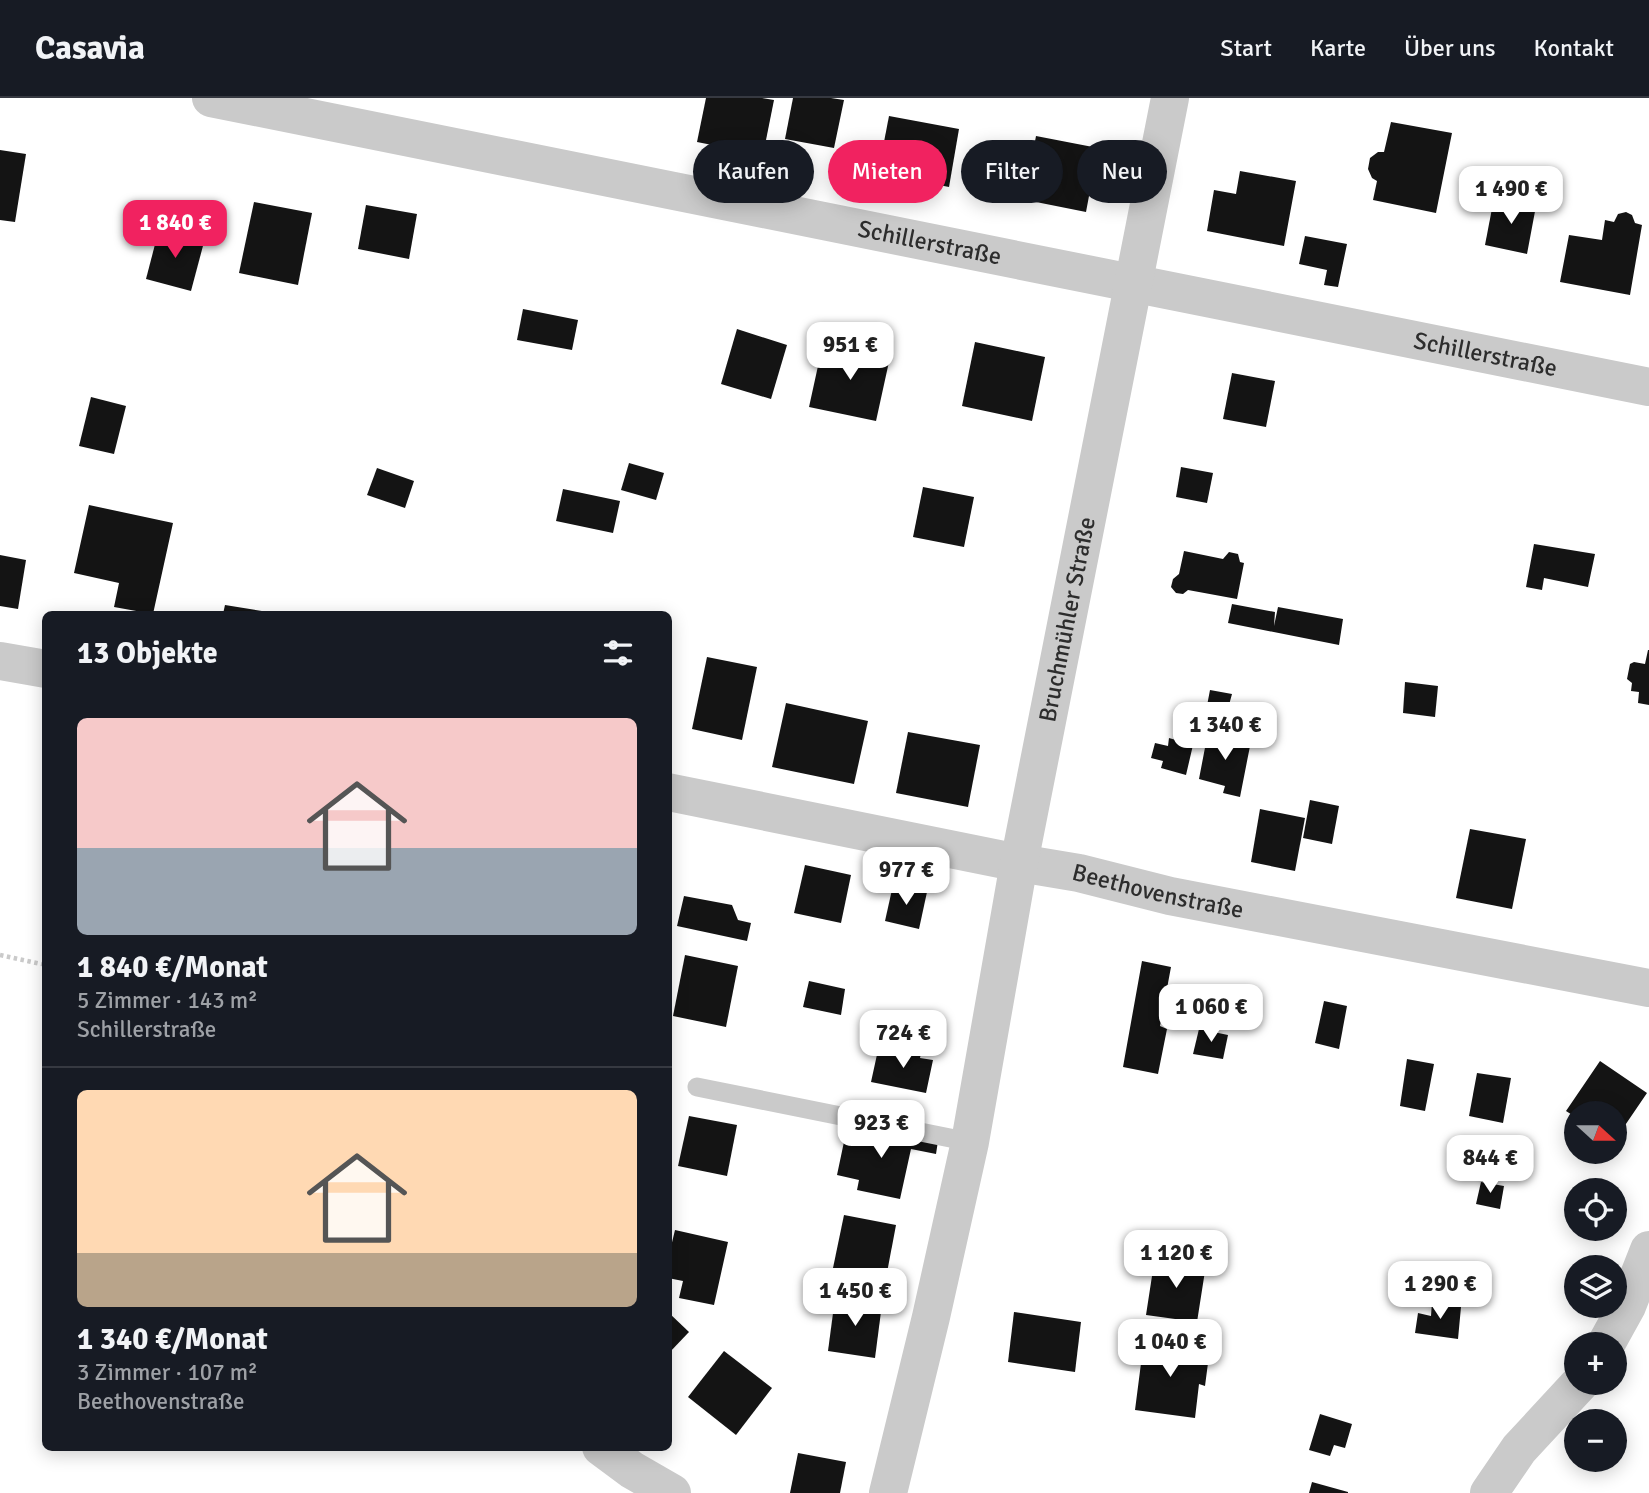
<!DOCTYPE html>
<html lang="de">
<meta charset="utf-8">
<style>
:root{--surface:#171b24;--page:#242831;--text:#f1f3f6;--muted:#9ea1a6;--line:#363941;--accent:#f12260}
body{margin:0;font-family:Signika,sans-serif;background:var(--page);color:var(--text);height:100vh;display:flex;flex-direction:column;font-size:26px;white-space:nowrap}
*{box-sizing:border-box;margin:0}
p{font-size:23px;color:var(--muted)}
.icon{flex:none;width:38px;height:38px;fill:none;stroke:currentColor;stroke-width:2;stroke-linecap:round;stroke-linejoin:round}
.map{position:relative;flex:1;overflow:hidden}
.sheet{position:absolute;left:42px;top:513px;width:630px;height:840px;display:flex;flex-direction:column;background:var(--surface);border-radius:10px;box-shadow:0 4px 18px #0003}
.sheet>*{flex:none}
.banner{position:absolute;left:693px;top:42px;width:665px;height:63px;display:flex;gap:14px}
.needle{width:46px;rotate:111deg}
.fabs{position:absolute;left:1564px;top:1003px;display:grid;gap:14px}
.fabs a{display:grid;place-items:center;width:63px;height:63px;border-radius:50%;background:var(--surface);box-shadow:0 4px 18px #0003;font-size:35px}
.price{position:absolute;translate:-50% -60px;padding:0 16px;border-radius:14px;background:#fff;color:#222;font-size:23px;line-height:46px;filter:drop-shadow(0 2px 4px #0008)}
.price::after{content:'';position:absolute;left:50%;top:42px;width:21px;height:16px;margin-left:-10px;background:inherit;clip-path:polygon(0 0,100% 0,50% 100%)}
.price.active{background:var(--accent);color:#fff}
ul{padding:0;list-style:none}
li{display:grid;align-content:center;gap:14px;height:371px;padding:0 35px}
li+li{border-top:2px solid var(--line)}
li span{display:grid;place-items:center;height:217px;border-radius:10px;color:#555}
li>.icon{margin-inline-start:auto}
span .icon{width:126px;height:126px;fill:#fffc;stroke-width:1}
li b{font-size:30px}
h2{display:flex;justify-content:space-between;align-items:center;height:84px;padding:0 35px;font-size:30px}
.chip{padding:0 24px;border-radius:32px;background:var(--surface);box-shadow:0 4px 18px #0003;font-size:24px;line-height:63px}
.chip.active{background:var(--accent);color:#fff}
header{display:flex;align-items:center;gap:42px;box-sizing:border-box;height:98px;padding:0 35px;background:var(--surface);border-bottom:2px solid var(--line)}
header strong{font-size:33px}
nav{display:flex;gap:38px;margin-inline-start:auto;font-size:24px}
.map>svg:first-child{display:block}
.building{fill:#141414}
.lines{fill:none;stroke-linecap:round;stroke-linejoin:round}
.path{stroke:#cacaca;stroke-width:4.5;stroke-dasharray:3.5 3.5;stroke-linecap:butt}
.lane{stroke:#cacaca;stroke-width:19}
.street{stroke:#cacaca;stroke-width:38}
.labels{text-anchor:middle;stroke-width:7;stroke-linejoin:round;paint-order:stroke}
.street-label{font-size:24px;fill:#2d2d2d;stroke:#fff}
</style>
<header>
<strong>Casavia</strong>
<nav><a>Start</a><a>Karte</a><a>Über uns</a><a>Kontakt</a></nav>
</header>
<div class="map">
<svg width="1649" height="1395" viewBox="0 0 1649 1395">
<rect width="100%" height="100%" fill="#fff"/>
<g class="building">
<polygon points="706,0 762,0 774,2 763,57 697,44"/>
<polygon points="793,0 831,0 844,2 834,50 785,41"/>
<polygon points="889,18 959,31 949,89 878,75"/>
<polygon points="1391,24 1452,35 1436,115 1373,102 1377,83 1372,80 1368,71 1370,60 1378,54 1384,54"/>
<polygon points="1036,38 1098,50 1086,114 1031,103 1036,77 1029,76"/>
<polygon points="0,52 26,56 15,124 0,122"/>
<polygon points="1240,73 1296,83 1284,148 1207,133 1214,92 1236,96"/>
<polygon points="1494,100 1536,108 1527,156 1485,147"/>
<polygon points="254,104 312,115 298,187 239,175"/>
<polygon points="366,107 417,116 409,161 358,151"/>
<polygon points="1626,114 1632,117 1635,125 1642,127 1630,197 1560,184 1569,137 1602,142 1605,122 1614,124 1618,116"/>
<polygon points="159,131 204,144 191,193 146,181"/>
<polygon points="1305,138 1347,146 1338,189 1324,187 1327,172 1299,166"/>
<polygon points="523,211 578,222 572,252 517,242"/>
<polygon points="737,231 787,247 771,301 721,286"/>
<polygon points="975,244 1045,259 1032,323 962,308"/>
<polygon points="823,245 890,259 876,323 809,309"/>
<polygon points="1232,275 1275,283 1266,329 1223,321"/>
<polygon points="91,299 126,308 114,356 79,348"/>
<polygon points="629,365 664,375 656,402 621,392"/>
<polygon points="1181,369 1213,375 1207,405 1176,399"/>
<polygon points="377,370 414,383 405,410 367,397"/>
<polygon points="923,389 974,399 964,449 913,439"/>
<polygon points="563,391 620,403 613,435 556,423"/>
<polygon points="89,407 173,425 153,516 114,509 119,485 74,475"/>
<polygon points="1534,446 1595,456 1588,489 1544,480 1542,492 1526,489"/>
<polygon points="1184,453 1223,461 1229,454 1238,456 1240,464 1244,465 1237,501 1188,492 1183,496 1176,495 1171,489 1173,481 1179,476"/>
<polygon points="0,457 26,462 18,511 0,508"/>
<polygon points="1232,506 1275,514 1274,528 1278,509 1343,521 1339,547 1228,525"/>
<polygon points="225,507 274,515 273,516 223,516"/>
<polygon points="1648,552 1649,552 1649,607 1638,605 1639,594 1631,593 1632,585 1627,581 1630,566 1634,564 1645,566"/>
<polygon points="707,559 757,569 742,642 692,631"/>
<polygon points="1405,584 1438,588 1435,619 1403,615"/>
<polygon points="1210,592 1232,596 1229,607 1233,608 1230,624 1205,618"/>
<polygon points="786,605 868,623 854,686 772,669"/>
<polygon points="908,634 980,647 968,709 896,695"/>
<polygon points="1208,634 1251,643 1240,699 1223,695 1225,688 1199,681"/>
<polygon points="1169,640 1193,647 1186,677 1161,670 1163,663 1151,660 1155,645 1168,648"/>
<polygon points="1310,702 1339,708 1332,746 1303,740"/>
<polygon points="1260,711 1305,720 1295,773 1251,764"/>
<polygon points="1470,731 1526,741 1512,811 1456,800"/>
<polygon points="805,767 851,777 841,825 794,815"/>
<polygon points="893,787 927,794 919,831 885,823"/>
<polygon points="684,798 732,807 738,822 751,825 747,843 677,828"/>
<polygon points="685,857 738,868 726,929 673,918"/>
<polygon points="1142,863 1171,869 1160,928 1167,931 1158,976 1123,969"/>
<polygon points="809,883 845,891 841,917 803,909"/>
<polygon points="1324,903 1347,908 1339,951 1315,945"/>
<polygon points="1199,931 1228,937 1223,961 1193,956"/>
<polygon points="905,947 922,951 920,960 933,962 926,995 871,984 878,952 903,956"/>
<polygon points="1407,961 1434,966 1425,1013 1400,1008"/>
<polygon points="1600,963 1647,995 1615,1042 1615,1015 1577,1015 1577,1020 1566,1013"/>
<polygon points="1477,975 1511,980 1503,1025 1469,1018"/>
<polygon points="689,1018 737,1027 727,1078 678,1068"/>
<polygon points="869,1028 938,1043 936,1056 911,1051 900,1101 857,1092 859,1082 837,1077 845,1039 866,1044"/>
<polygon points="1481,1084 1504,1088 1500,1111 1476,1106"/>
<polygon points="844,1117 896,1127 886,1180 833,1170"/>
<polygon points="675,1132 728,1144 714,1207 679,1200 683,1183 668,1180 668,1161"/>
<polygon points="1169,1155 1191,1158 1190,1170 1205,1173 1197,1224 1146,1217 1154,1165 1166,1167"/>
<polygon points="835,1200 882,1206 875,1260 828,1253"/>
<polygon points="1437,1203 1446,1207 1461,1209 1458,1241 1415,1235 1418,1215 1431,1218 1432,1204"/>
<polygon points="668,1214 689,1234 668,1256"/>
<polygon points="1014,1214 1081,1224 1075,1274 1008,1264"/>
<polygon points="1144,1242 1204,1250 1202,1263 1208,1265 1205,1288 1199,1286 1195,1320 1135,1312"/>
<polygon points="724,1253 772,1290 736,1337 688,1299"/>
<polygon points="1320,1316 1352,1326 1345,1350 1334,1347 1330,1358 1309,1352"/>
<polygon points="798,1355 846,1364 840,1395 790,1395"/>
<polygon points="1312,1384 1348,1394 1348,1395 1309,1395"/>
</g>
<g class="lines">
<polyline class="path" points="0,857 46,867"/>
<polyline class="lane" points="697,989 970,1044"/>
<g class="street">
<path id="s1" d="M 211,0 L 1649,289"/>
<polyline points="0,563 46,571"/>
<path id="s2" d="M 668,694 L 1019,765 L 1079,775 L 1170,798 L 1649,890"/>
<polyline points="1606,1246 1627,1208 1649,1152"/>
<polyline points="601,1349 632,1372 672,1395"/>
<path id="s3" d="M 888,1395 L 931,1219 L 970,1044 L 1019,765 L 1170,0"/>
<polyline points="1489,1395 1519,1351 1581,1284"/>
</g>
</g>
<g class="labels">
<g class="street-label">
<text dy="8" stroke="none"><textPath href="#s1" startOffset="733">Schillerstraße</textPath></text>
<text dy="8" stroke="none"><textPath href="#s1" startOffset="1300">Schillerstraße</textPath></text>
<text dy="8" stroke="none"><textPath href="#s3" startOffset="892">Bruchmühler Straße</textPath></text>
<text dy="8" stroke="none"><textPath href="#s2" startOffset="500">Beethovenstraße</textPath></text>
</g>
</g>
</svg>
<div class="fabs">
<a><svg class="needle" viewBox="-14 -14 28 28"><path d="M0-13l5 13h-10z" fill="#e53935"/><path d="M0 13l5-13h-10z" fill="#9ea1a6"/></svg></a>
<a><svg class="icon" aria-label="locate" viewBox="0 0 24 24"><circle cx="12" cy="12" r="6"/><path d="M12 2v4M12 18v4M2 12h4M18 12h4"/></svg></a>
<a><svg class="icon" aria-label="layers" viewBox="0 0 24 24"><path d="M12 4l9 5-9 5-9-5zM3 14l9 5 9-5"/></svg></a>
<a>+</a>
<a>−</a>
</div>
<b class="price" style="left:1511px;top:128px">1 490 €</b>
<b class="price active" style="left:175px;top:162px">1 840 €</b>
<b class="price" style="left:850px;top:284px">951 €</b>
<b class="price" style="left:1225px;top:664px">1 340 €</b>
<b class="price" style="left:906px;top:809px">977 €</b>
<b class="price" style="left:1211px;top:946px">1 060 €</b>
<b class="price" style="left:903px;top:972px">724 €</b>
<b class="price" style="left:881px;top:1062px">923 €</b>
<b class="price" style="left:1490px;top:1097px">844 €</b>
<b class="price" style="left:1176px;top:1192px">1 120 €</b>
<b class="price" style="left:1440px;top:1223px">1 290 €</b>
<b class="price" style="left:855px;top:1230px">1 450 €</b>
<b class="price" style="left:1170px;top:1281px">1 040 €</b>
<div class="banner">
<a class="chip">Kaufen</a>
<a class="chip active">Mieten</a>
<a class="chip">Filter</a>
<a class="chip">Neu</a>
</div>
<section class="sheet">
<h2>13 Objekte<svg class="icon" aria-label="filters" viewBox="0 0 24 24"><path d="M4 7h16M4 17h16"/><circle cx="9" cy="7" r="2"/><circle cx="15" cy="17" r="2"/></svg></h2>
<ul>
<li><span style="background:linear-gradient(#f6c9c9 60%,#9aa5b1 0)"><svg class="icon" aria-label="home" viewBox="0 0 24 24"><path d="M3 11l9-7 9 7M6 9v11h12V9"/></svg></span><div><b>1 840 €/Monat</b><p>5 Zimmer · 143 m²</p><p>Schillerstraße</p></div></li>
<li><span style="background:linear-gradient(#ffd9b3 75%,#b9a48a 0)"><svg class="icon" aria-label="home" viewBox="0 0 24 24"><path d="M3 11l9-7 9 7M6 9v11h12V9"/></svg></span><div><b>1 340 €/Monat</b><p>3 Zimmer · 107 m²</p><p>Beethovenstraße</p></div></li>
</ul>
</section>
</div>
